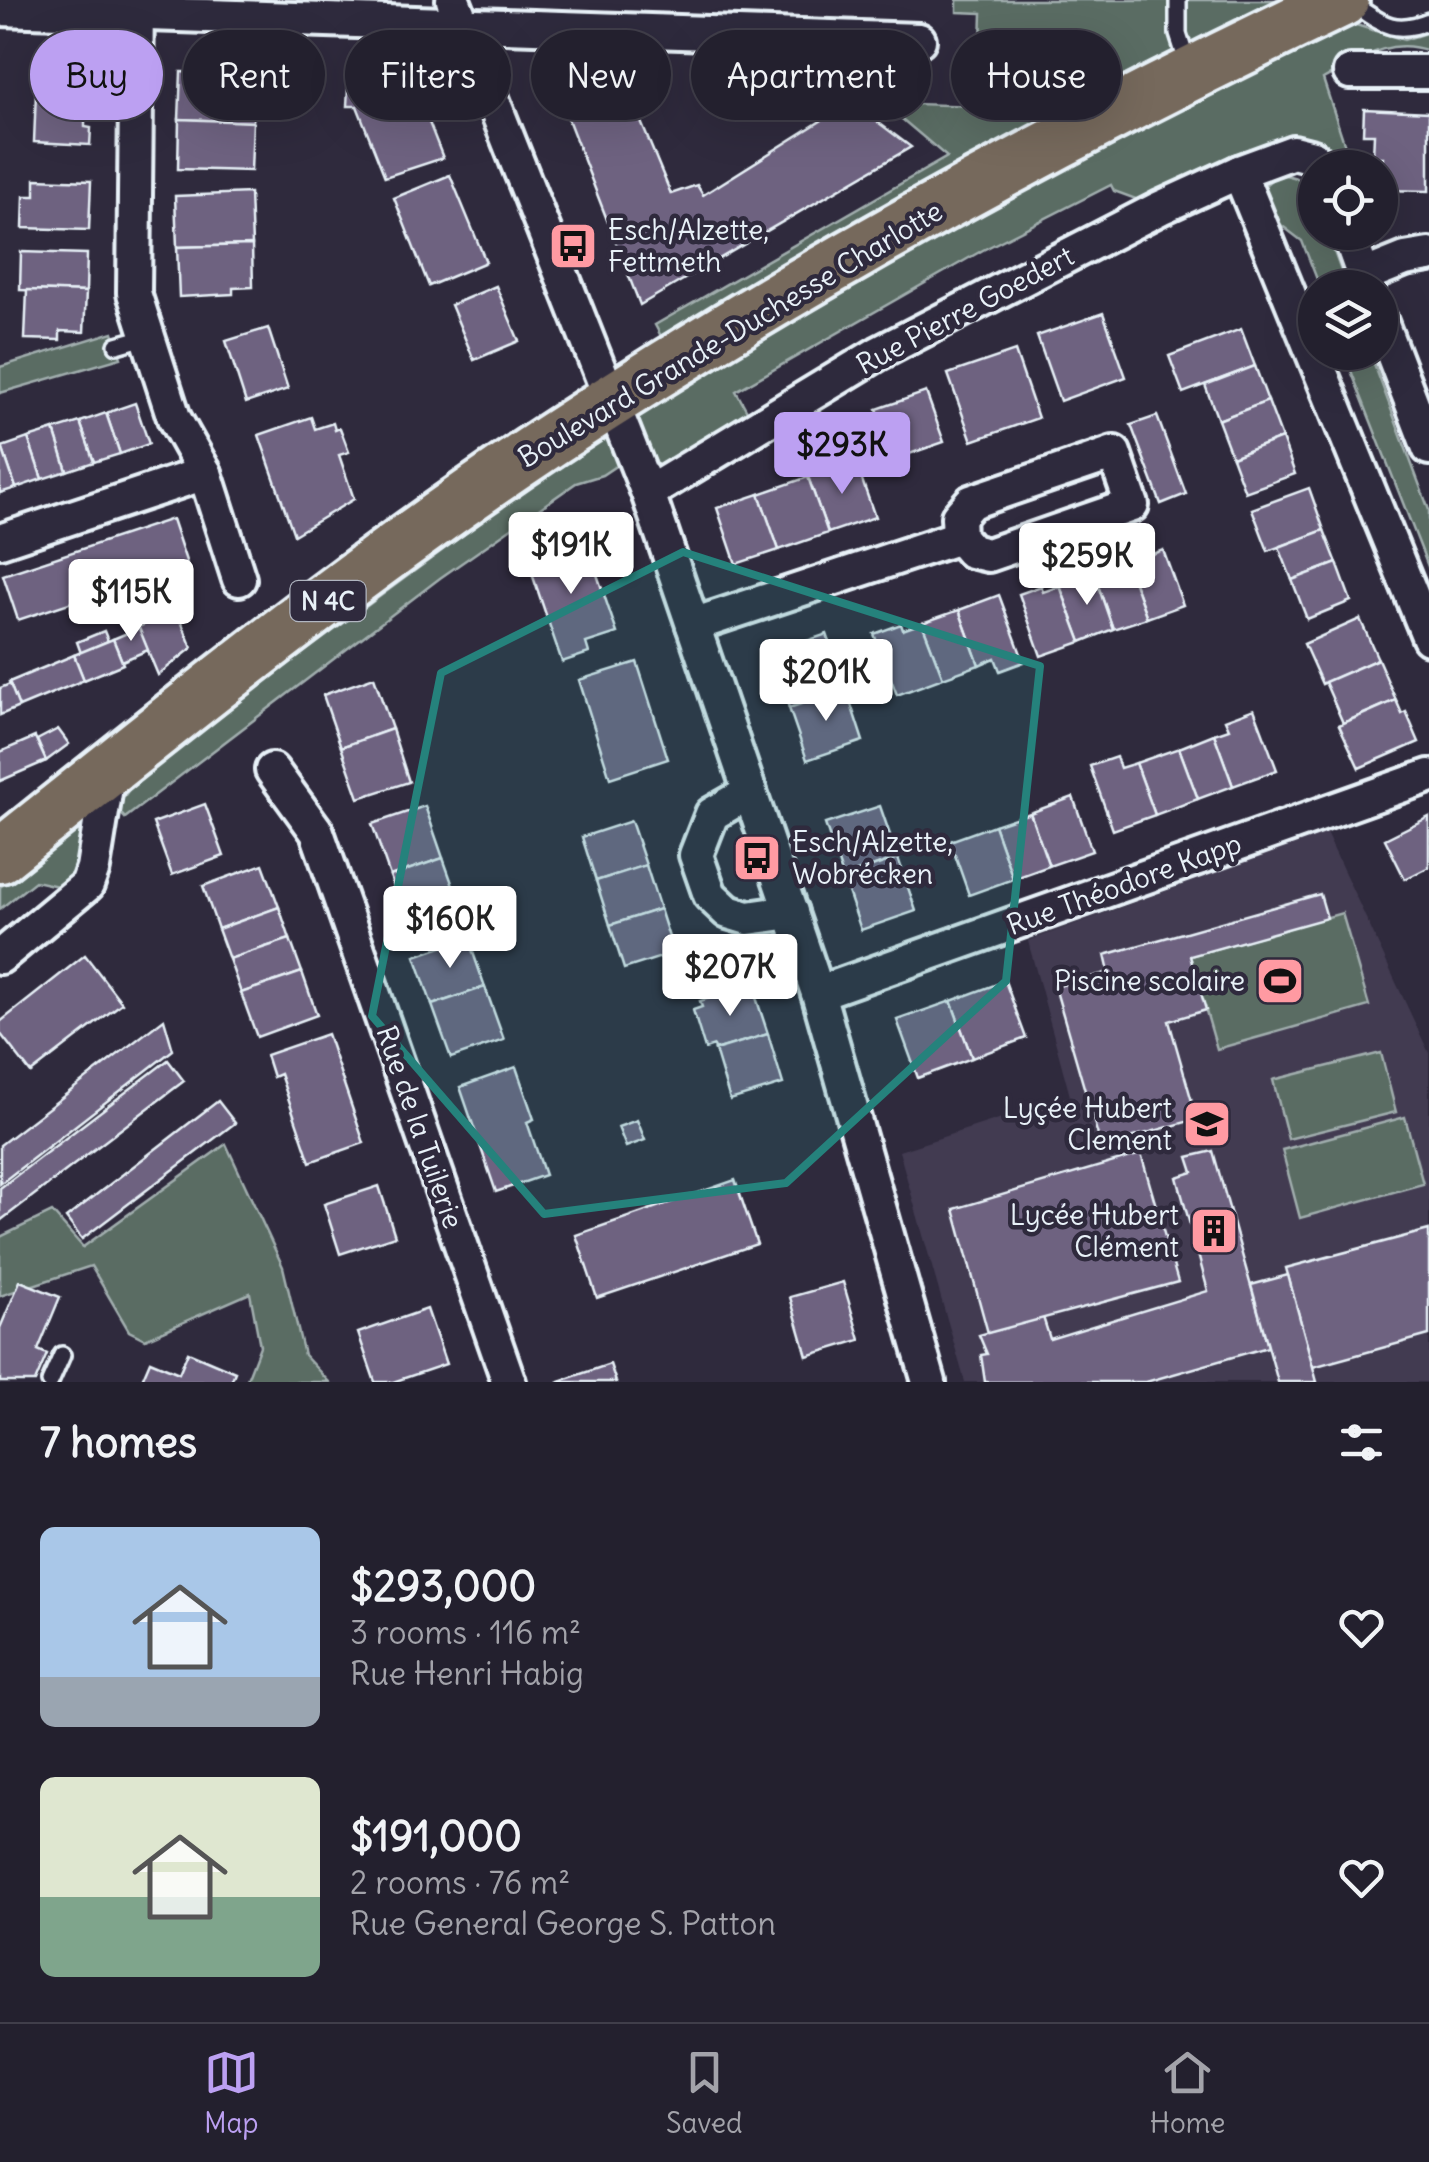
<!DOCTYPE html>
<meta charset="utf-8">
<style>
:root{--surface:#23202e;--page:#2b2836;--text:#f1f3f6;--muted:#a3a3aa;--line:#403e4a;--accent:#bca0f2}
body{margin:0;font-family:Delius,sans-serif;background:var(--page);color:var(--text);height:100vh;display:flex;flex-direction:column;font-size:38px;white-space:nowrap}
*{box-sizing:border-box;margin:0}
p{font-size:32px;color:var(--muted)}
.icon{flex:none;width:55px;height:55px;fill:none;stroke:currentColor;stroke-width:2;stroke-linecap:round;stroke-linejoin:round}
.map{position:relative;height:1382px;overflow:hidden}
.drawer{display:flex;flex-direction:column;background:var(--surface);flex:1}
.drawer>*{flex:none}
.guide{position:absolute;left:30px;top:30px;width:1370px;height:90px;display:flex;gap:20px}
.controls{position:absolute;left:1298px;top:150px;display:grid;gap:20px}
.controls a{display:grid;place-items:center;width:100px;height:100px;border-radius:50%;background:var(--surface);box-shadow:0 10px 40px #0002,0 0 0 2px var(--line);font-size:50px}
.price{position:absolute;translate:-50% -85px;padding:0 22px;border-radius:10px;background:#fff;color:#222;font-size:32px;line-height:65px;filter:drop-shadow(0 2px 5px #0008)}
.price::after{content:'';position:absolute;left:50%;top:60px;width:30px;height:22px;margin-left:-15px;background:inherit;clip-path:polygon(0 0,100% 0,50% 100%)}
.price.selected{background:var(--accent);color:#111}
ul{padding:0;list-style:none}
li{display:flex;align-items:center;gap:30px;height:250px;padding:0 40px}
li span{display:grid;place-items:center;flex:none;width:280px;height:200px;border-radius:15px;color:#555}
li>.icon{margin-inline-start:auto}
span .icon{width:120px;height:120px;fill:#fffc;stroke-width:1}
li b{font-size:42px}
h2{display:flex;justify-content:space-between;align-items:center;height:120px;padding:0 40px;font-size:42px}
.pill{padding:0 35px;border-radius:45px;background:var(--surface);box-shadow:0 10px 40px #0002,0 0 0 2px var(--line);font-size:35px;line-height:90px}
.pill.selected{background:var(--accent);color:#111}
.tab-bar{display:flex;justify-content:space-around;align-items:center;height:140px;border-top:2px solid var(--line);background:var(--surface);font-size:28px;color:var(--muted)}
.tab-bar a{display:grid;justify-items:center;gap:5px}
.tab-bar .selected{color:var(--accent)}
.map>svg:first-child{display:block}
.built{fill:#423b51}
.green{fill:#5a6c64;stroke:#a1aeae;stroke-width:2.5}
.building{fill:#6e6280;stroke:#e8f1f8;stroke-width:2.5}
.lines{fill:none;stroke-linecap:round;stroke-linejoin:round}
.service-casing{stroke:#e8f1f8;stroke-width:22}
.minor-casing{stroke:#e8f1f8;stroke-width:40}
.primary-casing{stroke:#e8f1f8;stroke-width:60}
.service{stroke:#2f2a3d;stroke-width:15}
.minor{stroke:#2f2a3d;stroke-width:32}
.primary{stroke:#76695c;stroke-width:52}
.marked{fill:#25827c;fill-opacity:0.2;stroke:#25827c;stroke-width:8;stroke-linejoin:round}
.labels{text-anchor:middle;stroke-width:9;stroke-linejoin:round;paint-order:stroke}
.shield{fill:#2f2a3d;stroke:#b0b5c0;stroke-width:2.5}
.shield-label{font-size:25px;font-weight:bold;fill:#e8f1f8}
.poi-label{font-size:28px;fill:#e8f1f8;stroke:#2f2a3d;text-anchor:end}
.street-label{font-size:28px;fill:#e8f1f8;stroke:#2f2a3d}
</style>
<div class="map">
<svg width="1429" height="1382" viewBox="0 0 1429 1382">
<rect width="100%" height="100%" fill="#2f2a3d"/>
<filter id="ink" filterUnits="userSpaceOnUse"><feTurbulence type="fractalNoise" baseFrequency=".01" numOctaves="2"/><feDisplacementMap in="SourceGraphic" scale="20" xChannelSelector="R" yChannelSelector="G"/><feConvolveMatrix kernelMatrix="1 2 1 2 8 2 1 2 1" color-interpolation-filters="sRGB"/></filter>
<g filter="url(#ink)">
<polygon class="built" points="1326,833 1429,1053 1429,1382 965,1382 899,1151 1070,1096 1028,941"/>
<g class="green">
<path d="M 957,0 L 1285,0 C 1069,99 865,215 662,338 L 655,325 L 947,157 L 883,103 L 979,106 L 982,13 L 957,12 Z"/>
<path d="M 1353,24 L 1404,40 L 1429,32 L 1429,51 C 1387,36 1359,60 1323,79 L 1351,164 L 1323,167 L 1313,157 L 1160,208 L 1114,191 L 1111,185 L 983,250 L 736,391 L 756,427 L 648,493 L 632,455 L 602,475 L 576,483 L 440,578 L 125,818 L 116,808 L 137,778 L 245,696 L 562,462 L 681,386 L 837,291 L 1001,198 L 1200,95 Z"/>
<path d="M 1278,174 C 1318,178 1315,199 1315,232 L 1327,233 L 1347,287 L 1320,287 L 1302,241 L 1272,218 L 1264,186 Z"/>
<polygon points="113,332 121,358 0,393 0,367"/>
<polygon points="1344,353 1370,353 1429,510 1429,569"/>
<polygon points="76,829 85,834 82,867 67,888 35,881 0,909 0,887"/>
<polygon points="1342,913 1369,1006 1217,1049 1190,956"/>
<polygon points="1381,1053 1396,1112 1288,1139 1273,1080"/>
<polygon points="1405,1117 1423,1184 1300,1218 1282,1150"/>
<polygon points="226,1144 283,1267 304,1355 329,1382 246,1382 260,1346 250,1293 145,1339 129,1331 91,1266 0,1296 0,1237 52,1212 83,1247"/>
</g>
<g class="building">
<polygon points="181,72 254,74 253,122 179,119"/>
<polygon points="349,72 410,74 443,158 385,177 357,106 347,106"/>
<polygon points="36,92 64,94 64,98 70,99 70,103 97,108 91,117 85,117 85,127 91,128 90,145 34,142"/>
<polygon points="629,93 671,194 697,185 703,195 851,102 911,147 640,305 568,119 578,97"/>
<polygon points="1364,109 1429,112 1429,191 1381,190 1383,157 1373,157 1374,134 1363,134"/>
<polygon points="179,119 253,122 251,171 178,169"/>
<polygon points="450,175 486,262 429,286 394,198"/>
<polygon points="35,179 91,181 89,230 23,228 24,196 35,196"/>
<polygon points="250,193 252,245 177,247 175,196"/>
<polygon points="252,245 253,287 233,288 233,294 179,297 177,247"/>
<polygon points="21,252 87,254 86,292 20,290"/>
<polygon points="496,286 519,341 474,360 451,305"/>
<polygon points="27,290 86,292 84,332 60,331 60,340 25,339"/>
<polygon points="1103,313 1126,377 1060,401 1037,336"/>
<polygon points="268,328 288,389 246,403 226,341"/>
<polygon points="1241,329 1255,366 1183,393 1169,356"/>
<polygon points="1015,351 1038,418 972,441 948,374"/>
<polygon points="1255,366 1268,401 1218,420 1205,385"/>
<polygon points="926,392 944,442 895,459 877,409"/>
<polygon points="1268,401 1282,438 1232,457 1218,420"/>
<polygon points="135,403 149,444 120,454 106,413"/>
<polygon points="106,413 120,454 94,462 80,422"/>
<polygon points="1157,416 1186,494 1161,504 1131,425"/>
<polygon points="311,417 315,429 333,423 335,430 340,428 349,452 339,455 354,499 294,535 259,435"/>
<polygon points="80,422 94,462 67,471 54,430"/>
<polygon points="54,430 67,471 42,479 28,438"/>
<polygon points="28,438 42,479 16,488 2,447"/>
<polygon points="1282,438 1295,474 1245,492 1232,457"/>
<polygon points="2,447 16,488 0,493 0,448"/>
<polygon points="855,460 875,517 828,533 808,477"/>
<polygon points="808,477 828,533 779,550 759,494"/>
<polygon points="1309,488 1324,530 1268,551 1252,509"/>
<polygon points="759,494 779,550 736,564 717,508"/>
<polygon points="172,519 187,564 18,620 3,575"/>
<polygon points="1324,530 1337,563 1292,580 1279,547"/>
<polygon points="585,539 617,633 586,643 589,653 562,662 525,553 553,543 555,550"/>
<polygon points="1163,550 1183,605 1147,618 1127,563"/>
<polygon points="1127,563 1147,618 1113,629 1094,574"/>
<polygon points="1337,563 1351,601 1307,619 1292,580"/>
<polygon points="1094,574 1113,629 1081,642 1060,586"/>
<polygon points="1041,586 1043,592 1060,586 1081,642 1041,656 1019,594"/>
<polygon points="999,595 1024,662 1000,671 995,658 979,665 959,610"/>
<polygon points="959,610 979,665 943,678 922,623"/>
<polygon points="177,611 192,648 158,675 138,627"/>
<polygon points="1360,619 1378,659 1322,684 1304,644"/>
<polygon points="922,623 943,678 897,695 874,634 901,624 903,630"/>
<polygon points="139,628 148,650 122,661 113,639"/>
<polygon points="104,631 108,641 81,653 77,642"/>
<polygon points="827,634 846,689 789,708 771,653"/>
<polygon points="113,639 123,664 84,680 74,655"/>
<polygon points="74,655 84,680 19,707 9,682"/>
<polygon points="1378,659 1396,700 1343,723 1325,682"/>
<polygon points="637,662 668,759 610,778 579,680"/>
<polygon points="374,677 392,729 341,747 323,695"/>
<polygon points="10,684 19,707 0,715 0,688"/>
<polygon points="846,689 863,741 807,760 789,708"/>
<polygon points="1396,700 1402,714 1406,712 1419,742 1359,768 1339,725"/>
<polygon points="1254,709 1277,770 1233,786 1214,734 1229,729 1225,720"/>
<polygon points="58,729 69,744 46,761 37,740"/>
<polygon points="392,729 409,782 359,798 341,747"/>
<polygon points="1214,734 1233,786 1198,799 1179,748"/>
<polygon points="35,737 46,761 0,781 0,752"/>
<polygon points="1179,748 1198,799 1155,815 1136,763"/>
<polygon points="1116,757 1120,768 1136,763 1155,815 1113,830 1090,766"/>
<polygon points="1073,797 1092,851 1049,866 1030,813"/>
<polygon points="205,804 224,856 172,875 153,823"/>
<polygon points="425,806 443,858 390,876 372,824"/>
<polygon points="880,806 898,858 843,877 825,824"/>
<polygon points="1030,813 1049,866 1013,879 994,825"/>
<polygon points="1429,817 1429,867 1405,879 1385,839"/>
<polygon points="631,821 646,865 596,881 582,837"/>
<polygon points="994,825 1013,879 969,895 950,841"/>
<polygon points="443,858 462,911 409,930 390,876"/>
<polygon points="898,858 916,911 861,930 843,877"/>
<polygon points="263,864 279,907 218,929 203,886"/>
<polygon points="646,865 660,909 610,925 596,881"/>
<polygon points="1320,894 1327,918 1190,956 1206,1010 1169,1021 1197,1119 1101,1146 1055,987 1109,972 1105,955"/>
<polygon points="279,907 290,939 229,959 218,929"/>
<polygon points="660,909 674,953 624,969 610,925"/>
<polygon points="468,938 485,987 432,1005 415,956"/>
<polygon points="290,939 302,972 241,993 229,959"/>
<polygon points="85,955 122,1003 31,1073 0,1033 0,1022"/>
<polygon points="302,972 317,1015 257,1037 241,993"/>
<polygon points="1005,981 1026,1038 972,1058 951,1001"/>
<polygon points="752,985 768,1034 715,1050 714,1046 705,1049 693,1010 702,1007 700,1001"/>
<polygon points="485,987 504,1040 451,1058 432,1005"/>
<polygon points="951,1001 972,1058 918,1078 897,1020"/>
<polygon points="164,1019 173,1050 0,1184 0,1145"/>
<polygon points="327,1034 364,1143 310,1162 280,1074 273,1077 266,1055"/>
<polygon points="768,1034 783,1084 730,1100 715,1050"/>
<polygon points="168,1060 184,1081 0,1221 0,1188"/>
<polygon points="516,1067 534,1119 527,1122 545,1175 496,1192 460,1087"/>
<polygon points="218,1101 235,1123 82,1239 66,1218"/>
<polygon points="637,1120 645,1140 626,1147 618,1127"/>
<polygon points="1213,1151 1268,1347 1146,1382 985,1382 981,1355 987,1354 979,1335 1043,1317 1050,1339 1208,1291 1177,1177 1193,1172 1188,1157"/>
<polygon points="1141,1154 1178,1282 988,1333 954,1209"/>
<polygon points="735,1180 757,1244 597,1298 576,1235"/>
<polygon points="379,1186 395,1236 340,1254 324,1204"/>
<polygon points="1429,1230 1429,1335 1313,1367 1286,1268"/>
<polygon points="1288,1275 1313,1367 1317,1382 1278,1382 1251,1285"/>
<polygon points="20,1281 60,1297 38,1350 47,1354 35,1382 0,1382 0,1328"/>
<polygon points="843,1282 860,1340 807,1356 790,1297"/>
<polygon points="427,1309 446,1364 393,1382 375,1382 358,1333"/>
<polygon points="188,1352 235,1372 231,1382 141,1382 150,1361 179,1373"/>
<polygon points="610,1364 616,1382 557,1382"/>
</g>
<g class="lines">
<g class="service-casing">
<g id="service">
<polyline points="1178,0 1178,34 1189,68"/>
<path d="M 1350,2 C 1380,22 1392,36 1429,21"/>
<polyline points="117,345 145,337"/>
<polyline points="50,1382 62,1355"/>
</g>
</g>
<g class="minor-casing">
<g id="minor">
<polyline points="137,0 134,293 174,418 205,473 239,579"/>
<polyline points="453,0 648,493 693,625 818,993 929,1382"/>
<polyline points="0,9 919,40"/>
<polyline points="1350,72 1429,72"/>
<polyline points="1239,172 1429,638"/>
<polyline points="1348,232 1368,288"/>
<polyline points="1363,276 1405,259 1429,255"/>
<polyline points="1380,320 1429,448"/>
<polygon points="1114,453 1132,505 988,555 971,551 959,537 958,517 971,502"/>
<polyline points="648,493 879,353 1160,208 1239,172 1293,152 1313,157 1323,168"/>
<polyline points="0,541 205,473"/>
<polyline points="693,625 959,537"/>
<polyline points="272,770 317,832 509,1382"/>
<polyline points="750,792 712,814 696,855 710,895 728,912 748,918 791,912"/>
<polyline points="0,957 87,885 93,868 109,768"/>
<polyline points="818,993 1429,776"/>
</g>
</g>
<g class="primary-casing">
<path id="primary" d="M 0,856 C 179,713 359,567 551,440 C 803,274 1069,130 1342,0"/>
</g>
<use href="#service" class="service"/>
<use href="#minor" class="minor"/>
<use href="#primary" class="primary"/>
</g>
</g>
<path class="marked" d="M 683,552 L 1040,666 L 1006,981 L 786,1183 L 544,1214 L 372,1016 L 441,673 Z"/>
<defs>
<g id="bus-square" transform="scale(2.5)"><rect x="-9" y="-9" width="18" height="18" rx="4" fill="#ff9aa2" stroke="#2f2a3d"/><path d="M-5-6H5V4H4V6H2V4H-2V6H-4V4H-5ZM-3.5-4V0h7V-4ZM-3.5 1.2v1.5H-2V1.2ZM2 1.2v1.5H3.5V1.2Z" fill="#111"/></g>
<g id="stadium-square" transform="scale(2.5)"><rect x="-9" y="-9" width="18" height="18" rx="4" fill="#ff9aa2" stroke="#2f2a3d"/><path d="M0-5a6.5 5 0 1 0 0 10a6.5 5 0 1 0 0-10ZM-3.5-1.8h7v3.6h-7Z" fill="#111"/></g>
<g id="school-square" transform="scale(2.5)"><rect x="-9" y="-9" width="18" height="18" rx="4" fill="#ff9aa2" stroke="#2f2a3d"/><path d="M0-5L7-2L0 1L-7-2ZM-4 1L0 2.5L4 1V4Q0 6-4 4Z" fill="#111"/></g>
<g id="building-square" transform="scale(2.5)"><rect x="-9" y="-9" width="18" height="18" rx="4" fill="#ff9aa2" stroke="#2f2a3d"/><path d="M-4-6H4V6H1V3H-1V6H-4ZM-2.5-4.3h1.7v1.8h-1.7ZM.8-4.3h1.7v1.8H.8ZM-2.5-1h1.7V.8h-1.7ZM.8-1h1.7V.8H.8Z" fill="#111"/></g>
</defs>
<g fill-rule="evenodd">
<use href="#bus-square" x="573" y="246"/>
<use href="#bus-square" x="757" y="858"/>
<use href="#stadium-square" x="1280" y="981"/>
<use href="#school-square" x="1207" y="1124"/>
<use href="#building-square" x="1214" y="1231"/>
</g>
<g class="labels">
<rect class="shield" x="290.5" y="581" width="75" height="40" rx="8"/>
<g class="shield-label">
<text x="328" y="610">N 4C</text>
</g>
<g class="poi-label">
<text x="608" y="240" text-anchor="start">Esch/Alzette,<tspan x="608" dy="32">Fettmeth</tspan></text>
<text x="792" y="852" text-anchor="start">Esch/Alzette,<tspan x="792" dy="32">Wobrécken</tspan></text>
<text x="1245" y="991">Piscine scolaire</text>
<text x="1172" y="1118">Lyçée Hubert<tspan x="1172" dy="32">Clement</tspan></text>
<text x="1179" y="1225">Lycée Hubert<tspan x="1179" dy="32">Clément</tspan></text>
</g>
<g class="street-label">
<text transform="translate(965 310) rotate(-28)" y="10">Rue Pierre Goedert</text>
<text transform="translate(730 334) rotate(-31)" y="10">Boulevard Grande-Duchesse Charlotte</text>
<text transform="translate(1124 884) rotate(-20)" y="10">Rue Théodore Kapp</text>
<text transform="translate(420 1127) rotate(71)" y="10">Rue de la Tuilerie</text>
</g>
</g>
</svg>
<div class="controls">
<a><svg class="icon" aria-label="locate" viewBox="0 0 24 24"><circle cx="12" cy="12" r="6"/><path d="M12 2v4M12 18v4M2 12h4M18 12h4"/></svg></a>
<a><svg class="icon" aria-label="layers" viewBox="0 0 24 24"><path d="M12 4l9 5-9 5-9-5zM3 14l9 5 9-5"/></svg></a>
</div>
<b class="price selected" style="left:842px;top:497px">$293K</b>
<b class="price" style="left:571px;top:597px">$191K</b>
<b class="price" style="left:1087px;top:608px">$259K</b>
<b class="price" style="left:131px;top:644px">$115K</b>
<b class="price" style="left:826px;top:724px">$201K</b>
<b class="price" style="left:450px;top:971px">$160K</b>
<b class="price" style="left:730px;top:1019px">$207K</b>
<div class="guide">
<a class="pill selected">Buy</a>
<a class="pill">Rent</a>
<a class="pill">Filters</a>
<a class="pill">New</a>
<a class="pill">Apartment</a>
<a class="pill">House</a>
</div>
</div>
<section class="drawer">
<h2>7 homes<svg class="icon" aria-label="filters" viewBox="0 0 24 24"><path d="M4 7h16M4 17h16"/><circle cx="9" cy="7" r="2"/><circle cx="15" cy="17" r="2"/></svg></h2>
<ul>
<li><span style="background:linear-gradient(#a9c7e8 75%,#9aa5b1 0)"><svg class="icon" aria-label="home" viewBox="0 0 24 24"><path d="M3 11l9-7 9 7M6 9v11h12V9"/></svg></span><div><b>$293,000</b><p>3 rooms · 116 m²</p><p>Rue Henri Habig</p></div><svg class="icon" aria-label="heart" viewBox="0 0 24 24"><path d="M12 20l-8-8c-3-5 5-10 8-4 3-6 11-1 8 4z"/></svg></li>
<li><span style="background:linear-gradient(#dfe7d0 60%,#7fa58c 0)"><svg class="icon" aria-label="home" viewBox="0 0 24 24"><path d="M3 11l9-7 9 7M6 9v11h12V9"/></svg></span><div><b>$191,000</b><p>2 rooms · 76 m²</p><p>Rue General George S. Patton</p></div><svg class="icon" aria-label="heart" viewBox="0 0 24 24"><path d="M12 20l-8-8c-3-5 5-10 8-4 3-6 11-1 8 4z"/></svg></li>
</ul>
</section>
<nav class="tab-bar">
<a class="selected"><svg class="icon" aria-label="map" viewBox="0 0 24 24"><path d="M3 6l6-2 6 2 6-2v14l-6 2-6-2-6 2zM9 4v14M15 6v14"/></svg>Map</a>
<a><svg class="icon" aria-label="saved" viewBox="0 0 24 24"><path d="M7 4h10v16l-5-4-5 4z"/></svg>Saved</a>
<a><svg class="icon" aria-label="home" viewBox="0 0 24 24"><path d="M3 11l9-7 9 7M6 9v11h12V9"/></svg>Home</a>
</nav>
